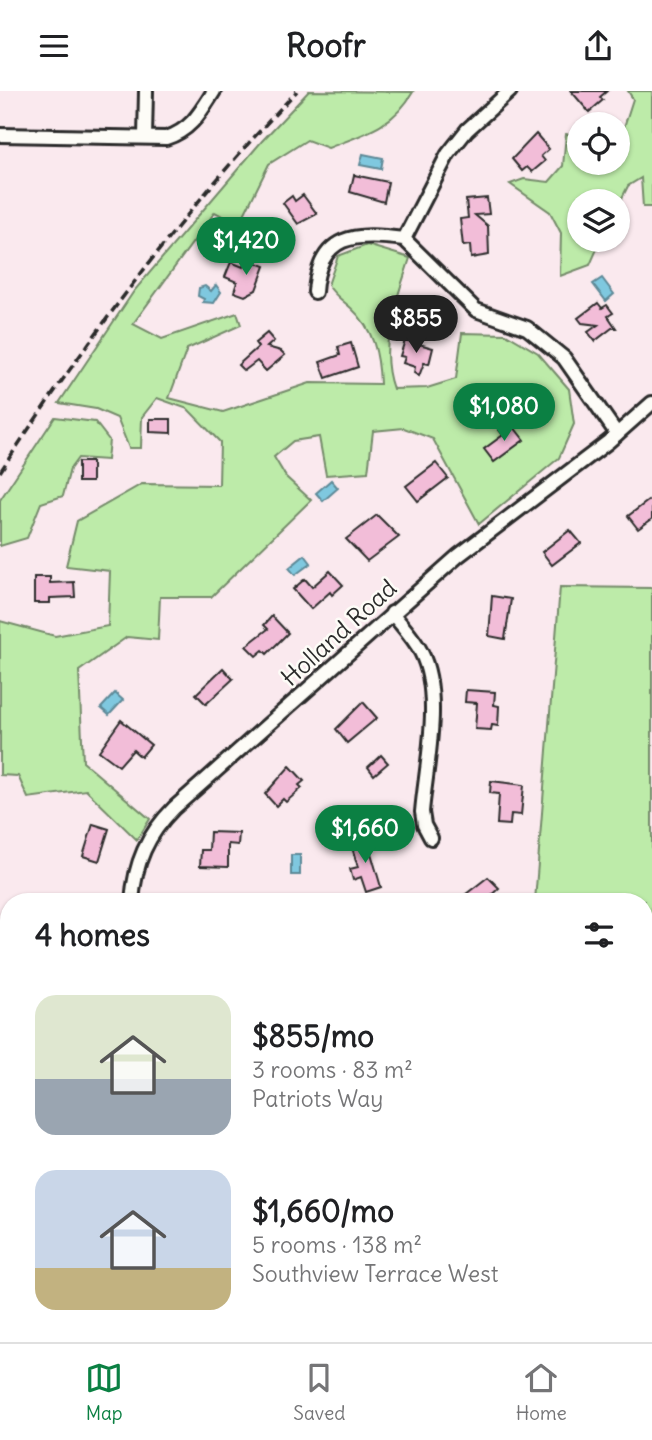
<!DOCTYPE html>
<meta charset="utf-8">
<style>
:root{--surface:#fff;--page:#f2f2f2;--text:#202124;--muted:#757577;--line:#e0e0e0;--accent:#0b8043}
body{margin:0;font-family:Delius,sans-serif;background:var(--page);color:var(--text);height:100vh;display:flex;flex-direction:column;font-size:26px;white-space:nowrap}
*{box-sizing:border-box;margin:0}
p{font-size:23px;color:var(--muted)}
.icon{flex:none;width:38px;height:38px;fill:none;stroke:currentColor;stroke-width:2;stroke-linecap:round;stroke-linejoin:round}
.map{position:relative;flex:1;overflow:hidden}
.drawer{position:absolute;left:0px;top:802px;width:653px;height:450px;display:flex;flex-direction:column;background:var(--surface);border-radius:28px 28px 0 0;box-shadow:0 2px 5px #0004}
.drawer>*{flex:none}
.buttons{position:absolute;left:567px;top:21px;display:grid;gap:14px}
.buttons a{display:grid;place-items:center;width:63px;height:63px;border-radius:50%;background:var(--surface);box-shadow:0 2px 5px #0004;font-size:35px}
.price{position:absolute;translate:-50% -60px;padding:0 16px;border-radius:24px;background:var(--accent);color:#fff;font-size:23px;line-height:46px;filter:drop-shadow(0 2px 4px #0008)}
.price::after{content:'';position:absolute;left:50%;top:42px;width:21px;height:16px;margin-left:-10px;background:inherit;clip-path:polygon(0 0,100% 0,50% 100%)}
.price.current{background:#222;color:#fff}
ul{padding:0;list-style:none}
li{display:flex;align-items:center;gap:21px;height:175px;padding:0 35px}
li span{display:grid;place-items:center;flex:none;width:196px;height:140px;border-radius:21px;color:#555}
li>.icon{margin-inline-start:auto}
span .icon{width:84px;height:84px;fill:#fffc;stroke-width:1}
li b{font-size:30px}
h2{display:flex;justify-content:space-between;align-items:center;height:84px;padding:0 35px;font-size:30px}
header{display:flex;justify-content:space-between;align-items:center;height:91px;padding:0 35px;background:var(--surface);font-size:32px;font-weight:700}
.menu{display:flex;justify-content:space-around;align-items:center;height:98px;border-top:2px solid var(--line);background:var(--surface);font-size:19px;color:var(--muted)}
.menu a{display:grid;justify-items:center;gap:4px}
.menu .current{color:var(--accent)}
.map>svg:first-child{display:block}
.green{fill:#bdeba9;stroke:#748b6a;stroke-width:2}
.water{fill:#7fc8df;stroke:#5d8997;stroke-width:2}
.building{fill:#f2bdd8;stroke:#2b2b2b;stroke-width:2}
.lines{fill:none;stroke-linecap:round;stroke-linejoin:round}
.minor-casing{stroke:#2b2b2b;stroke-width:18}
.minor{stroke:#fdfcf7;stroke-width:12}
.rail{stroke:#2b2b2b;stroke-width:3.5;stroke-dasharray:10 5;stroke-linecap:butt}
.labels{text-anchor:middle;stroke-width:5;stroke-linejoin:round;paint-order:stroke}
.street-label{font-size:24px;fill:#2b2b2b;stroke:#fdfcf7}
</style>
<header><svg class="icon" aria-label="menu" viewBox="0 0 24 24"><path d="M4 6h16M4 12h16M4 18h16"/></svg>Roofr<svg class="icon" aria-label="share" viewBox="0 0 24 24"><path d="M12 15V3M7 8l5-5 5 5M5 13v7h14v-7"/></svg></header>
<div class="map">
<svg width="652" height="1251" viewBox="0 0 652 1251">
<rect width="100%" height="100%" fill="#fae9ee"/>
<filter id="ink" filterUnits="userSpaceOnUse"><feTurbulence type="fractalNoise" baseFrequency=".0143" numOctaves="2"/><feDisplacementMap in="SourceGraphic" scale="14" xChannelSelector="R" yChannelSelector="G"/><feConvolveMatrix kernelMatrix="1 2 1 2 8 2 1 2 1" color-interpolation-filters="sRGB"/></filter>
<g filter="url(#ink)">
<g class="green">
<path d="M 309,0 L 413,1 C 393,36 364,43 328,57 L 307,49 L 269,73 L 239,134 L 215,121 L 133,233 L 162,248 L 237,222 L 241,234 L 187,258 L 169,307 L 223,321 L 310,292 L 380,293 C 379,264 374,238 351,217 C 342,209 335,205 328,194 L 338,165 L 367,154 L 410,167 C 397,209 377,254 393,298 L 427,297 L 456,288 L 462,242 L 506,243 L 538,262 L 569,298 L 574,333 L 559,367 L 479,433 L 433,348 L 404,337 L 373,340 L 368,381 L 326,384 L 319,346 L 293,350 L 274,366 L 286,386 L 311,409 L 211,506 L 160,506 L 158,549 L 127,546 L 79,580 L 83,671 L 150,728 L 137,749 L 86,699 L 28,707 L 18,685 L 0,684 L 0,530 L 55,545 L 108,535 L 110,480 L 66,475 L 77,430 L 142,393 L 219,394 L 220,351 L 188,318 L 157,307 L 142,326 L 141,357 L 129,357 L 117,327 L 96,318 L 59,312 L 134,200 L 262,50 Z"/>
<polygon points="628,0 652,0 652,116 643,116 641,87 628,95 618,115 618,110 579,110 579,149 601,149 590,174 560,185 561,142 550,121 510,93 524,88 549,91 563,75 566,43 579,44 579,72 618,72 618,39 624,36 633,8"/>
<polygon points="55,326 95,331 109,349 107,369 78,367 70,378 63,405 41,412 27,447 0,455 0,409"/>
<polygon points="560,496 652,497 652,1251 405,1251 403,1243 644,1242 644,810 535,810"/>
<polygon points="0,889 9,893 9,1242 120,1243 122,1251 0,1251"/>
</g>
<g class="water">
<polygon points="363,63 383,67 381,78 360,74"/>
<polygon points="602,187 614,203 606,210 593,193"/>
<polygon points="216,194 221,201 214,212 203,211 204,208 198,205 199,197 205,195 211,200"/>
<polygon points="331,389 338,397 323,410 316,402"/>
<polygon points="305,464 311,472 295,484 289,477"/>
<polygon points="115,602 123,609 109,624 101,617"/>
<rect x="291" y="764" width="9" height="20"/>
</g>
<g class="building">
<polygon points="571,0 607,0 600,6 603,9 589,21"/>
<polygon points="536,43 549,58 541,65 545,70 532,81 527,76 522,80 512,68"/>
<polygon points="354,84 388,91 384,111 350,101"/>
<polygon points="303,104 317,123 298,133 283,112 292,105 295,110"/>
<polygon points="487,107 489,123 475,124 488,135 489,164 471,167 470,154 463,155 460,128 468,127 466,109"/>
<polygon points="246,168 265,175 256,199 245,205 234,201 237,191 225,186 231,171 243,176"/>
<polygon points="598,212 602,217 607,214 613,222 608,225 616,237 612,237 595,250 588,241 598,234 582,232 578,227"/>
<polygon points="267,242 274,250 267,256 281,260 285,264 266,280 257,270 244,280 238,274 258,256 255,252"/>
<polygon points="405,249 433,257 429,273 424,272 419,285 414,282 415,276 403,272 405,266 400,265"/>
<polygon points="351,252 358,276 326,287 320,271 340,264 338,256"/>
<polygon points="150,328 171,328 171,342 150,341"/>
<polygon points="510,331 524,349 494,371 484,358 503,344 499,339"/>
<rect x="78" y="371" width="14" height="20"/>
<polygon points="436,372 448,387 418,410 406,395"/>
<polygon points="652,407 652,428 638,438 628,425"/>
<polygon points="377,424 399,446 367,470 346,448"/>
<polygon points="570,439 581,452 552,474 542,461"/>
<polygon points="330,480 343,494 332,504 330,501 311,518 293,498 305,488 312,496"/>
<polygon points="34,486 50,486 50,492 74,491 75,506 50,507 50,512 34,512"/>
<polygon points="492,505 511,508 505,548 489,545"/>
<polygon points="272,525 288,542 267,563 263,559 256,565 246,555 268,538 264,534"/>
<polygon points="223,577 233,588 206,613 196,603"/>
<polygon points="466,599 495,601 494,614 499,615 498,635 492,634 491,639 475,638 477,612 465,611"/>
<polygon points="363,611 377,627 347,652 336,638"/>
<polygon points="121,629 151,654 141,666 133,659 119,675 99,660"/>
<polygon points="381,664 388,672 374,684 368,676"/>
<polygon points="290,675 304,690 299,694 302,697 286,711 283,708 276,715 265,703"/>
<polygon points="491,690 524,694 521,724 511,723 510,734 497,733 499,703 490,702"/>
<polygon points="93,733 109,738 99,770 83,765"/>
<polygon points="210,741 239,742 238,754 228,753 228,776 200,775 201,759 209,759"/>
<polygon points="366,745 381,796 366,801 361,786 353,789 350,778 358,776 350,750"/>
<polygon points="488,786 499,797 485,810 457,810"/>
</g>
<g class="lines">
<g class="minor-casing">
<g id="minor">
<path d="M 0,44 L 166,47 C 191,39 200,22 214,0"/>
<polyline points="145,46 146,0"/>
<polyline points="404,148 448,63 467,39 510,0"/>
<path d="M 315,201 C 319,143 355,141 404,148 L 476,219 L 527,237 L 564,267 L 617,343"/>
<path d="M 392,522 C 402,535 414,547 421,561 C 443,604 426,674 422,721 L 424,734 L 431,747"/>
<path d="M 132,810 C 135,772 147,744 174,717 L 458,465 L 608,351 L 652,312"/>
<polyline points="0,871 9,876"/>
<polyline points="126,1242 127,1251"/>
<polyline points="398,1242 400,1251"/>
</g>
</g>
<use href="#minor" class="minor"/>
<path class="rail" d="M 0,381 C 89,246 185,117 297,0"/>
</g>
</g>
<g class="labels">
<g class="street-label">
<text transform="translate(339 542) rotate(-42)" y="8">Holland Road</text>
</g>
</g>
</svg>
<div class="buttons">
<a><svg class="icon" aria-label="locate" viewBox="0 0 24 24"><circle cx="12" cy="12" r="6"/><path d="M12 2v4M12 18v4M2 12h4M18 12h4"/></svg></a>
<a><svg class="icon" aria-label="layers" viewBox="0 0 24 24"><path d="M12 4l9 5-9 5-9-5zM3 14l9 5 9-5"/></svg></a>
</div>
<b class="price" style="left:246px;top:186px">$1,420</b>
<b class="price current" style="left:416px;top:264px">$855</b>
<b class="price" style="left:504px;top:352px">$1,080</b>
<b class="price" style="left:365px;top:774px">$1,660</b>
<section class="drawer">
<h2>4 homes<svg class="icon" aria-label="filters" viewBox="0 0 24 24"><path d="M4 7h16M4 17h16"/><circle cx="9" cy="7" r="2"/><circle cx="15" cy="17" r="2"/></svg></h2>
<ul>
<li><span style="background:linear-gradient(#dfe7d0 60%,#9aa5b1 0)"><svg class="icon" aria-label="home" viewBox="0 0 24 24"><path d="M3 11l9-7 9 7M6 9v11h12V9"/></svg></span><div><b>$855/mo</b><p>3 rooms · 83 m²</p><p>Patriots Way</p></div></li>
<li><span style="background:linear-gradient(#c9d6e8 70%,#c2b280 0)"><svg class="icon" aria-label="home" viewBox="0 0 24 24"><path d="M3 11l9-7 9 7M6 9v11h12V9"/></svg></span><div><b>$1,660/mo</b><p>5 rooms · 138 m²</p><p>Southview Terrace West</p></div></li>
</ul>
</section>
</div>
<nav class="menu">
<a class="current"><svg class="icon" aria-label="map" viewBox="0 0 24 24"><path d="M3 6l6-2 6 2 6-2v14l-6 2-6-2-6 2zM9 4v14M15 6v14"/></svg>Map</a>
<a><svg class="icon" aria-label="saved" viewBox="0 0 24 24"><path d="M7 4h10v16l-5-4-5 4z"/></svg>Saved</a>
<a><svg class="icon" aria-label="home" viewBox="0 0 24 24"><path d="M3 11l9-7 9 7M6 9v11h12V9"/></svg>Home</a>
</nav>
